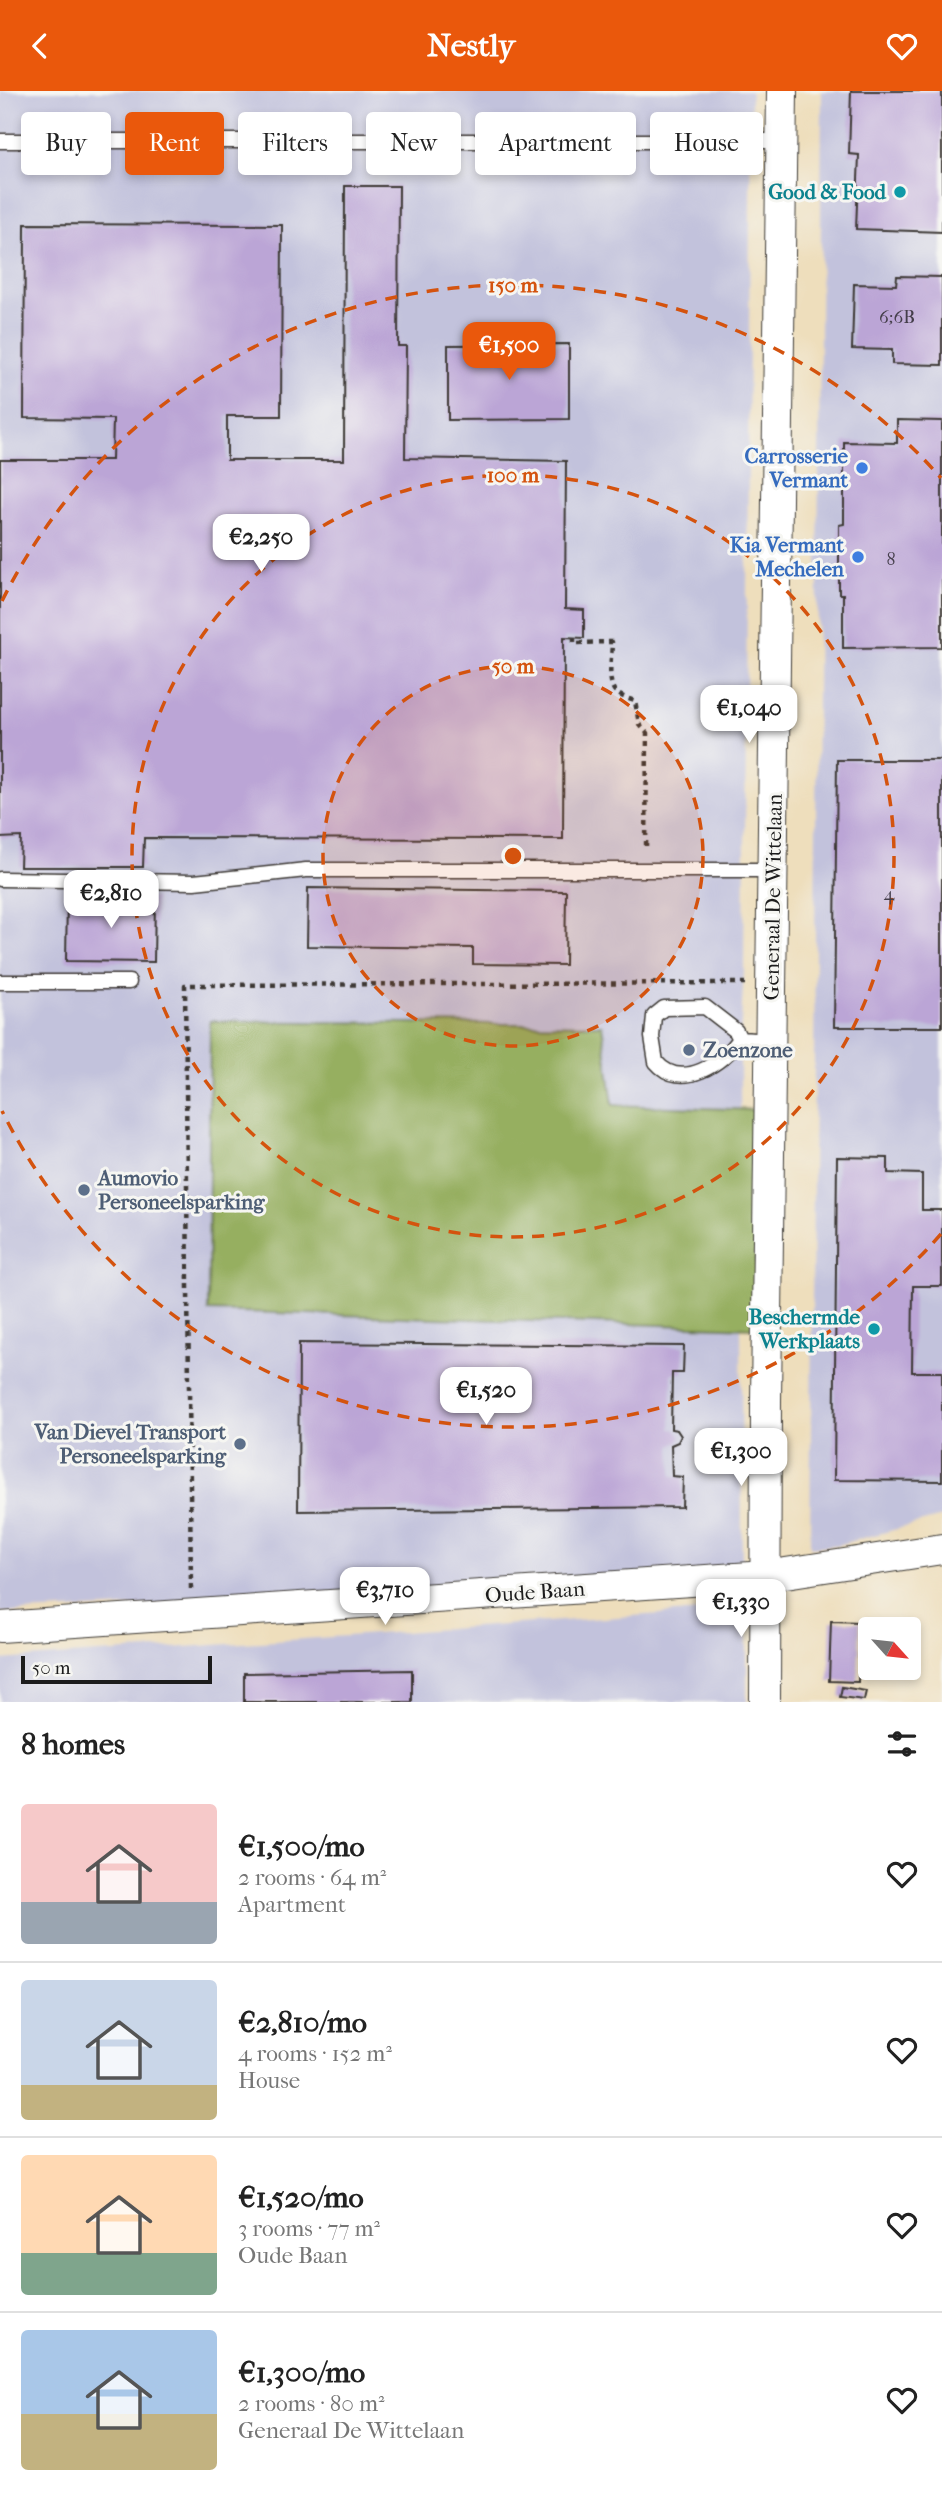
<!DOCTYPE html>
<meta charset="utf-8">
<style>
:root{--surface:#fff;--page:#f6f6f6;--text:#222;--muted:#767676;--line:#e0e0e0;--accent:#ea580c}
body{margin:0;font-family:"IM FELL French Canon",serif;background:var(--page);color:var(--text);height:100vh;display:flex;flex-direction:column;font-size:26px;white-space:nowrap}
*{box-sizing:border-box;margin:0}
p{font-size:23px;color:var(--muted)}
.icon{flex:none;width:38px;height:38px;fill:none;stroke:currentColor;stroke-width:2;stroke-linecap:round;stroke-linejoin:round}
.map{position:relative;height:1611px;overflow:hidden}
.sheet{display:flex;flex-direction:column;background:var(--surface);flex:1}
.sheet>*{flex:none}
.guide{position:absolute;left:21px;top:21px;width:901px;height:63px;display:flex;gap:14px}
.needle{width:46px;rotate:117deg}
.buttons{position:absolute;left:858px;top:1526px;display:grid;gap:14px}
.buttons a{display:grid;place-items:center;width:63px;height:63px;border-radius:7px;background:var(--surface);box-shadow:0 4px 10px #0003;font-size:35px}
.scale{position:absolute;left:21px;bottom:18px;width:191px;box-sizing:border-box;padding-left:7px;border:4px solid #1c1c1c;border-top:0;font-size:19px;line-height:24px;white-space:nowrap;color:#1c1c1c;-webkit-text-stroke:5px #f6f6f2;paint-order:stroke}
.price{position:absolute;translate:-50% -60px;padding:0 16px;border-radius:14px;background:#fff;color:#222;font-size:23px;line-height:46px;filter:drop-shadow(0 2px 4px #0008)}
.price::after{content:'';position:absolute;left:50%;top:42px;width:21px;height:16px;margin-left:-10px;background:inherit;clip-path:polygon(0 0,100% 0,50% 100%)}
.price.on{background:var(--accent);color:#fff}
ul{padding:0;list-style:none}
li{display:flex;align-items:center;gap:21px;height:175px;padding:0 21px}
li+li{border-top:2px solid var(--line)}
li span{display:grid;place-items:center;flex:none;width:196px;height:140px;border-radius:7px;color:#555}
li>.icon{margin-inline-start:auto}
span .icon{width:84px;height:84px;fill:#fffc;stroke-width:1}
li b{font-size:30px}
h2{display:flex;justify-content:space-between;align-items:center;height:84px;padding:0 21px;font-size:30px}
.chip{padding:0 24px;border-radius:7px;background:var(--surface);box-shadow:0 4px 10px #0003;font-size:24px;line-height:63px}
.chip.on{background:var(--accent);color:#fff}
header{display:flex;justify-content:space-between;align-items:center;height:91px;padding:0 21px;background:var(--accent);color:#fff;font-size:32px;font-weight:700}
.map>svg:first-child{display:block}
.industrial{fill:#c2c2dc}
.forest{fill:#96af60;stroke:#59663e;stroke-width:2}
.building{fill:#bba5d6}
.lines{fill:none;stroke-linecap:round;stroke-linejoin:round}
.service-casing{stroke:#3c3934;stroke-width:17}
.minor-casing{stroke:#3c3934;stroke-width:32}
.path{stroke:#3c3934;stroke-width:4.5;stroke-dasharray:5 5;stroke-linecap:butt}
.service{stroke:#fff;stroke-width:14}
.minor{stroke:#fff;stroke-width:30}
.ring{fill:none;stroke:#d4530e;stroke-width:3.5;stroke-dasharray:12 9}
.culture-dot{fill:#0f9aa8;stroke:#f6f6f2;stroke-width:2.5}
.shop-dot{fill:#3f7fe0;stroke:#f6f6f2;stroke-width:2.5}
.service-dot{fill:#5c6f8a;stroke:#f6f6f2;stroke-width:2.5}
.labels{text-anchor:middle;stroke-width:6;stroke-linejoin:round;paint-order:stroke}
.number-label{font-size:18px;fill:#443e4a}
.culture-label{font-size:21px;font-weight:bold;fill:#0d838f;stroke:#f6f6f2;text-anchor:end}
.shop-label{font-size:21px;font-weight:bold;fill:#366cbe;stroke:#f6f6f2;text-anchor:end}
.street-label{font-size:21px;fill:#1c1c1c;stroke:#f6f6f2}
.service-label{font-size:21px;font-weight:bold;fill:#4e5e75;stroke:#f6f6f2;text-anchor:start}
.centre{fill:#d4530e;stroke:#f6f6f2;stroke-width:3.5}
.ring-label{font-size:21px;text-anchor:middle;font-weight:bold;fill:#d4530e;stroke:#f6f6f2;stroke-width:6;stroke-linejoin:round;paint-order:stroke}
</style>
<header><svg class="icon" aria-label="back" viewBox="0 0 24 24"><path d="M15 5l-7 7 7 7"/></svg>Nestly<svg class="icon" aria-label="heart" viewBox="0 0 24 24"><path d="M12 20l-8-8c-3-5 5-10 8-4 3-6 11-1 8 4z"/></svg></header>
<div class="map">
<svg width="942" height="1611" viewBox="0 0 942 1611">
<rect width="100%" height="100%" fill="#f6f6f2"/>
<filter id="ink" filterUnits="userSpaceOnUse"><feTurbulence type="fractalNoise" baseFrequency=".0143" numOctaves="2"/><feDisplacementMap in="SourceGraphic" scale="14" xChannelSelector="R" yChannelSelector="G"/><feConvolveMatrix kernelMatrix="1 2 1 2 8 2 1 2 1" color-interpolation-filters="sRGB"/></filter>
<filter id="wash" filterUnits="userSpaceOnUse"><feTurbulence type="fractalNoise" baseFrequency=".00686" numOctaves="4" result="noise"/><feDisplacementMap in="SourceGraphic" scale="28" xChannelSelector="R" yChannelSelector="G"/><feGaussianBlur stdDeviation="1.57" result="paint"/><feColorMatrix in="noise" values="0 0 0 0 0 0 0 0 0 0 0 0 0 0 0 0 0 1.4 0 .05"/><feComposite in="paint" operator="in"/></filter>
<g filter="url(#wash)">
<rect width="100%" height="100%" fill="#eedebc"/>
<g class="industrial">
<polygon points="0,0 751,0 744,881 740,948 742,1488 0,1522"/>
<polygon points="822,0 942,0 942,1426 837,1454 810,1456"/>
<polygon points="747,1517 747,1611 0,1611 0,1569"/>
</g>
<polygon class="forest" points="210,930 602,934 613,1014 759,1019 755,1237 208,1220"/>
<g id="blocks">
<g class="building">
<polygon points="851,0 942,0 942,141 856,138 859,64 849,63"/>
<polygon points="345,95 399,95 398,255 406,255 405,367 566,370 565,518 584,519 584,547 564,546 563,748 144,747 143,776 20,776 21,746 0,747 0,369 112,369 113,328 24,327 25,133 282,134 281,325 227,325 227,369 344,369"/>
<polygon points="897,185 942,186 942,274 892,273 892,259 852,258 854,193 896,194"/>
<polygon points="569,253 569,328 448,329 448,254"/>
<polygon points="897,329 942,330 942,556 843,557 843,503 839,503 839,434 844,433 844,351 897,352"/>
<polygon points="837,669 942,669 942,936 834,936"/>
<polygon points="308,797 566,800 565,874 473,873 473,857 307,855"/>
<polygon points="67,807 155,807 154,871 66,870"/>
<polygon points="837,1066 888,1067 888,1082 922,1083 922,1119 942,1119 942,1195 913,1195 912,1281 942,1281 942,1390 834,1389"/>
<polygon points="299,1252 684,1255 683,1282 672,1282 671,1338 677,1339 681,1345 678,1351 671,1354 672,1385 683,1386 682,1416 298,1420"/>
<polygon points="831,1530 860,1531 858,1591 829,1590"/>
<polygon points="412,1579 412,1611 244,1611 244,1582"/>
<polygon points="842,1596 866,1600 864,1609 840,1606"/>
</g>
</g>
</g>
<g filter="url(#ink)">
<use href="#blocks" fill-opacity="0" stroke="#3c3934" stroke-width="2"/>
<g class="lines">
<g class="service-casing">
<g id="service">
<polyline points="0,50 782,50"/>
<polyline points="0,788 194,791 306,779 773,779"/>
<polyline points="0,891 129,891"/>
<path d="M 740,948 C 723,972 681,1001 656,971 L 652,946 L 654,925 L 664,917 L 705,916 L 736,940 L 740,948 L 772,950"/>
</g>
</g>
<g class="minor-casing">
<g id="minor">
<polyline points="0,1536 766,1485 942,1458"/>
<polyline points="765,1611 766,1309 782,0"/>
</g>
</g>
<g class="path">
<path d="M 574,546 L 574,552 L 612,551 C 612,564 607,588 614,599 C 618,605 629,608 635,610 L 639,633 L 647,642 L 646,760"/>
<polyline points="191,1498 185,894 745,892"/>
</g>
<use href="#service" class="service"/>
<use href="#minor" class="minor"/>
</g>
</g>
<circle cx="513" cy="765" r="190" fill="#d4530e" fill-opacity=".12"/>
<g class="ring">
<circle cx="513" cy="765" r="190"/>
<circle cx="513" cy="765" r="381"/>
<path d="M941 1143A571 571 0 0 1 2 1020M2 510A571 571 0 0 1 941 387"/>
</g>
<g class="culture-dot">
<circle cx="900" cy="101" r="7"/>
<circle cx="874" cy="1238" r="7"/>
</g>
<g class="shop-dot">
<circle cx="862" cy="377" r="7"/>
<circle cx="858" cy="466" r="7"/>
</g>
<g class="service-dot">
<circle cx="689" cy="959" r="7"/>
<circle cx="84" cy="1099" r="7"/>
<circle cx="240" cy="1353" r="7"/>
</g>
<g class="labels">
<g class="number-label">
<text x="897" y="232">6;6B</text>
<text x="891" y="474">8</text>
<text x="889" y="809">4</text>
</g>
<g class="culture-label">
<text x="886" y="108">Good &amp; Food</text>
<text x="860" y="1233">Beschermde<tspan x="860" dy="24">Werkplaats</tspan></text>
</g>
<g class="shop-label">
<text x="848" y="372">Carrosserie<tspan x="848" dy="24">Vermant</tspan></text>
<text x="844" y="461">Kia Vermant<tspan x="844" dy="24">Mechelen</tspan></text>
</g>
<g class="street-label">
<text transform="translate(773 806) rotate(-89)" y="7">Generaal De Wittelaan</text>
<text transform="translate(535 1501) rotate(-4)" y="7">Oude Baan</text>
</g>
<g class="service-label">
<text x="703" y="966">Zoenzone</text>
<text x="98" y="1094">Aumovio<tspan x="98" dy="24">Personeelsparking</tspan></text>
<text x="226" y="1348" text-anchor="end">Van Dievel Transport<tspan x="226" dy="24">Personeelsparking</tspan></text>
</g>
</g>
<circle cx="513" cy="765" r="10" class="centre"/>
<g class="ring-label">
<text x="513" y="201">150 m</text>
<text x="513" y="391">100 m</text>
<text x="513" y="582">50 m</text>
</g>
</svg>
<div class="buttons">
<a><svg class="needle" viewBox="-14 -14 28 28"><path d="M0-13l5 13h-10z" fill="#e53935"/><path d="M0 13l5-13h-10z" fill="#767676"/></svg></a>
</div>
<div class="scale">50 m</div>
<b class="price on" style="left:509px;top:291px">€1,500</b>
<b class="price" style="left:261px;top:483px">€2,250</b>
<b class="price" style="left:749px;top:654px">€1,040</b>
<b class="price" style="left:111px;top:839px">€2,810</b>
<b class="price" style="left:486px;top:1336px">€1,520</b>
<b class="price" style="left:741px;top:1397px">€1,300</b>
<b class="price" style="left:385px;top:1536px">€3,710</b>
<b class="price" style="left:741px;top:1548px">€1,330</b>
<div class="guide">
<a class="chip">Buy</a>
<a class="chip on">Rent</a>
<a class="chip">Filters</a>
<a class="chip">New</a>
<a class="chip">Apartment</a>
<a class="chip">House</a>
</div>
</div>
<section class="sheet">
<h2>8 homes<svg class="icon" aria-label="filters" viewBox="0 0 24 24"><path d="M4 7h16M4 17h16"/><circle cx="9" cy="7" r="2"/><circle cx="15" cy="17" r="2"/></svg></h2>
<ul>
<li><span style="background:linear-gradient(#f6c9c9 70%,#9aa5b1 0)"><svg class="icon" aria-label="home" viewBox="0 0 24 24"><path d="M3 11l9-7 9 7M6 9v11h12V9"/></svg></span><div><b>€1,500/mo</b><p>2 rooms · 64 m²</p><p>Apartment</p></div><svg class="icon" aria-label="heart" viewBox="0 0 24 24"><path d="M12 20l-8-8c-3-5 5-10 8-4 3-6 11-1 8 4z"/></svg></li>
<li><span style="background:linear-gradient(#c9d6e8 75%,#c2b280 0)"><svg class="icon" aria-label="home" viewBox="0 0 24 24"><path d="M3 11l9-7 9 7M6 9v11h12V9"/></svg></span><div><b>€2,810/mo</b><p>4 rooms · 152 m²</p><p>House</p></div><svg class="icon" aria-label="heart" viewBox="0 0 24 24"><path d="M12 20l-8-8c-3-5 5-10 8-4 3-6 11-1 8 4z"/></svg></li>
<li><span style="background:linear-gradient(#ffd9b3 70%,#7fa58c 0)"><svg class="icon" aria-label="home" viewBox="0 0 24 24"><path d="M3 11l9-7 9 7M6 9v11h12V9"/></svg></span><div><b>€1,520/mo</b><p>3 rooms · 77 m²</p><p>Oude Baan</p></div><svg class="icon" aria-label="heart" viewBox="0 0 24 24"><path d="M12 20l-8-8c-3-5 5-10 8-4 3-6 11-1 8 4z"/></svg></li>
<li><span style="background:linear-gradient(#a9c7e8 60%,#c2b280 0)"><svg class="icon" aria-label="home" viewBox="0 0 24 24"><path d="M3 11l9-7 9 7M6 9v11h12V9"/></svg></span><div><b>€1,300/mo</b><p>2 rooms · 80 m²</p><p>Generaal De Wittelaan</p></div><svg class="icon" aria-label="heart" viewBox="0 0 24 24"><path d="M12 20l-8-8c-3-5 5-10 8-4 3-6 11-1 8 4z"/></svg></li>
</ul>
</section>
